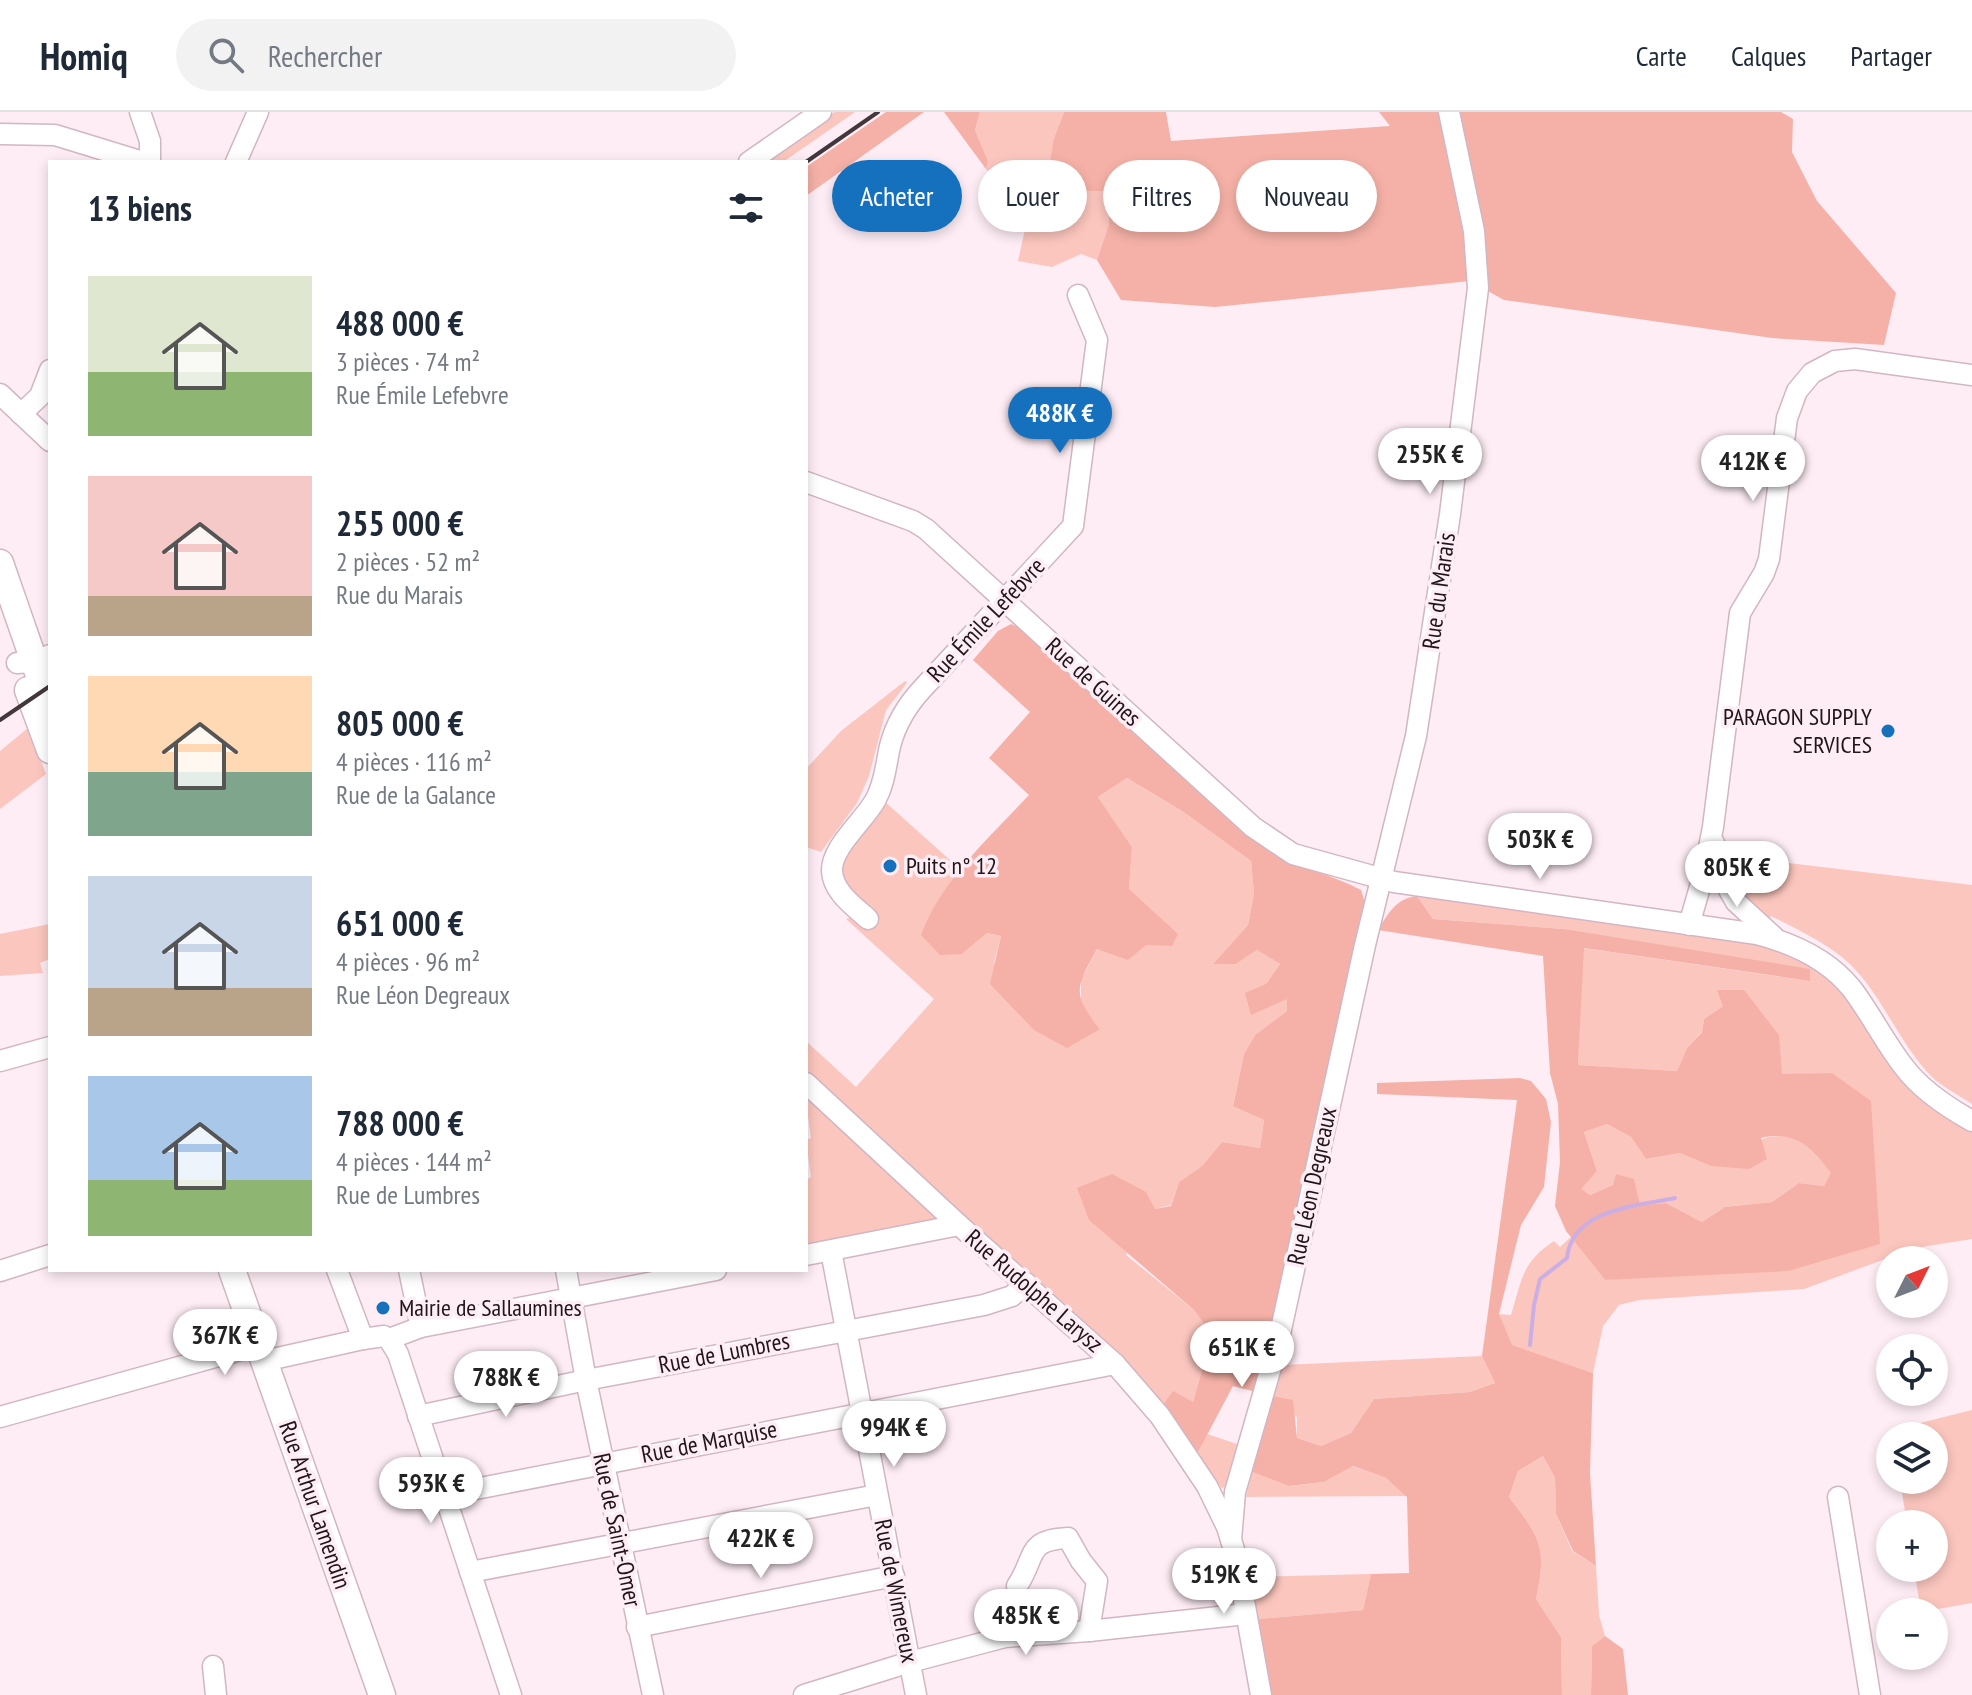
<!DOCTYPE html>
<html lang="fr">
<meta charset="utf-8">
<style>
:root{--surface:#fff;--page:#f2f2f3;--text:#1f2937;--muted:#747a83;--line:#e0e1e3;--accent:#1571be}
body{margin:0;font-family:"PT Sans Narrow",sans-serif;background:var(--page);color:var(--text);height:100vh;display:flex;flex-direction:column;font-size:30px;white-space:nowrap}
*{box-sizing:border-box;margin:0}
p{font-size:26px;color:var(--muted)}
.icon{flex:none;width:44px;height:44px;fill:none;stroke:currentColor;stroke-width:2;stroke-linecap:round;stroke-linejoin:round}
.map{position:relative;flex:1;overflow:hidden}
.side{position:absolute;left:48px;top:48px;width:760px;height:1112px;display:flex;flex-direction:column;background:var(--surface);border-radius:0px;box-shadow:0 4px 12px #0003}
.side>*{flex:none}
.top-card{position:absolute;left:832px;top:48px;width:760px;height:72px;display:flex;gap:16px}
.needle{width:52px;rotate:48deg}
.buttons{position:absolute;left:1876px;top:1134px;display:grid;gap:16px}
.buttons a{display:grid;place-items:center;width:72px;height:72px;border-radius:50%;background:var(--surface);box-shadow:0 4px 12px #0003;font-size:40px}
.price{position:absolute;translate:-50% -68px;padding:0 18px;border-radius:28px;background:#fff;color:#222;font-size:26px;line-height:52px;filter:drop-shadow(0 2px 4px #0008)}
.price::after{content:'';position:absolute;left:50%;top:48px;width:24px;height:18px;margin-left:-12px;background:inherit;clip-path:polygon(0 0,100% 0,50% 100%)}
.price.active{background:var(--accent);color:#fff}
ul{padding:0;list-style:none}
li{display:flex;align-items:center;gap:24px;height:200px;padding:0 40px}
li span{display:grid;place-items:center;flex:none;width:224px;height:160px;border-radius:0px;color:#555}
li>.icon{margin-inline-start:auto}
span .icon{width:96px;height:96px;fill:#fffc;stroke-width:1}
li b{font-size:34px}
h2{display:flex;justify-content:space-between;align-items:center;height:96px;padding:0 40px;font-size:34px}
.pill{padding:0 28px;border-radius:36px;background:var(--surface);box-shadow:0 4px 12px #0003;font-size:28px;line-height:72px}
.pill.active{background:var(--accent);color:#fff}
header{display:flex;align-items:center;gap:48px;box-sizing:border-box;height:112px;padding:0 40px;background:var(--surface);border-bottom:2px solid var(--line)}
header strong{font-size:38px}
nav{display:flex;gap:44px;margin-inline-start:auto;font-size:28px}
.search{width:560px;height:72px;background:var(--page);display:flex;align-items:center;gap:20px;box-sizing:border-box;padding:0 28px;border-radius:44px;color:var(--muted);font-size:30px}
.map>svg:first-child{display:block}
.green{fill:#fbc6be}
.forest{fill:#f5b1a7;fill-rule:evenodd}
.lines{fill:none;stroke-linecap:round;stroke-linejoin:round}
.stream{stroke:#cbaee4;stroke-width:4}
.minor-casing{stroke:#d2b6c3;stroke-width:23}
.major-casing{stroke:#d2b6c3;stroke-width:29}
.minor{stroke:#fff;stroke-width:20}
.major{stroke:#fff;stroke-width:26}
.rail{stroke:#42383c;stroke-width:4}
.poi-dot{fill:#1571be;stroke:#feedf5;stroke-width:3}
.labels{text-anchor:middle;stroke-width:7;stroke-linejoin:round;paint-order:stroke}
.street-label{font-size:24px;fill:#1f161a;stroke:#feedf5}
.poi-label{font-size:24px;fill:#1f161a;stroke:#feedf5;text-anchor:start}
</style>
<header>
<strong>Homiq</strong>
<div class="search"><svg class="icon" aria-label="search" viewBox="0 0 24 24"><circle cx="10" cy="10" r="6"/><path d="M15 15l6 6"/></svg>Rechercher</div>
<nav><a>Carte</a><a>Calques</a><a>Partager</a></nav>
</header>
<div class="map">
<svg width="1972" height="1583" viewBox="0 0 1972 1583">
<rect width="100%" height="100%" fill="#feedf5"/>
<g class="green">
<polygon points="835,0 855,0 783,50 762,50"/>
<polygon points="980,0 1064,0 1054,26 1080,79 1108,79 1109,112 1097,148 1081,142 1052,155 1018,149 1026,113 986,57 988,49 975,18"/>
<polygon points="905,569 907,571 886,598 869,664 857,691 821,740 806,735 806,657 841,619"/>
<polygon points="28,616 46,662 0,697 0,639"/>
<polygon points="1127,666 1182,699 1251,749 1254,782 1248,813 1214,851 1236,852 1257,838 1280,852 1266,872 1287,887 1287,899 1255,923 1244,942 1233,993 1264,1008 1260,1036 1222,1030 1202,1054 1179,1070 1171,1093 1155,1097 1126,1143 1194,1198 1212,1223 1193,1290 1162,1294 806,964 806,929 856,975 934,887 846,807 855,804 839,763 841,748 883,688 960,757 950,773 962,842 987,821 1001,824 994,851 1100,917 1081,893 1081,868 1129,777 1132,735 1098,685"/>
<path d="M 1721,743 L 1972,773 L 1972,992 C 1959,983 1942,975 1931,964 C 1899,931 1883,885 1851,853 C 1829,832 1798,818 1771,804 L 1767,810 L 1745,793 Z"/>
<path d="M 1429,783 L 1770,833 L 1808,851 L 1839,872 L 1972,1017 L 1972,1127 L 1915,1136 L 1804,1177 L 1639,1188 L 1619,1193 L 1603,1214 L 1593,1261 L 1511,1233 L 1498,1202 L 1511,1203 C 1522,1168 1521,1151 1554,1129 L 1560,1135 L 1571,1125 L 1605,1168 L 1880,1132 L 1832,961 L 1781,963 L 1723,894 L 1704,907 L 1702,919 L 1687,936 L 1677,959 L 1578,953 L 1583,836 L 1810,869 L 1564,817 L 1433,807 L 1417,784 Z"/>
<polygon points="50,812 50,847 40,851 43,861 0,864 0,822"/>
<polygon points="810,989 939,1106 939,1112 810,1133 806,1127 806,1068 811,1065 806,1028 811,1026 806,990"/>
<path d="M 1607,1012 L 1631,1025 L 1646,1047 L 1680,1041 L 1712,1054 C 1766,1023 1787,1003 1832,1061 L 1824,1074 L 1799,1071 L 1772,1090 L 1725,1095 L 1702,1110 L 1666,1091 L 1640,1093 L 1613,1073 L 1590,1083 L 1580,1077 L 1597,1059 L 1584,1020 Z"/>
<polygon points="1482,1244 1495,1271 1470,1280 1374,1287 1351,1321 1321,1334 1297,1326 1297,1305 1272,1284 1282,1253"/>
<polygon points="1972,1298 1972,1491 1921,1500 1914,1456 1934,1456 1934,1412 1907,1412 1900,1368 1934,1368 1934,1324 1893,1324 1892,1318"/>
<polygon points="1207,1322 1240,1333 1228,1371 1222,1377 1197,1342"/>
<path d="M 1543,1344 L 1555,1366 L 1556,1402 L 1572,1439 L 1596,1454 L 1599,1503 L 1605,1524 L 1592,1534 L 1591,1583 L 1562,1583 L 1561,1525 L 1536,1487 C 1547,1435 1541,1427 1509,1385 L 1518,1359 Z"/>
<polygon points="1352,1354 1386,1366 1407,1384 1246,1385 1252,1360 1290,1374 1324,1370"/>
<polygon points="1371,1462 1363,1498 1258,1507 1251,1465"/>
</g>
<g class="forest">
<polygon points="886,0 924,0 806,84 806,55"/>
<polygon points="944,0 980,0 975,18 988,49 986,57"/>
<polygon points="1064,0 1166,0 1171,29 1390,14 1379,0 1781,0 1793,7 1792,40 1817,89 1896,181 1884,233 1772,226 1504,188 1470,169 1215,195 1121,188 1097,148 1109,112 1108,79 1080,79 1075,108 1041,105 1054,26"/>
<path d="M 1011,512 L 1022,517 L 1268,738 C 1297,755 1331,762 1361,778 L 1365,791 L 1256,1280 L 1233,1274 L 1197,1342 L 1162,1294 L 1173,1279 L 1193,1290 L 1212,1223 L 1194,1198 L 1089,1108 L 1077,1076 L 1112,1062 L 1146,1080 L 1155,1097 L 1171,1094 L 1179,1070 L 1202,1054 L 1222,1030 L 1260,1036 L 1264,1008 L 1233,994 L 1244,942 L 1255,923 L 1287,899 L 1287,887 L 1251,903 L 1245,881 L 1266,872 L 1280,852 L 1257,838 L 1236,852 L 1213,852 L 1248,813 L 1254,782 L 1251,749 L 1182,699 L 1127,666 L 1098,685 L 1132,735 L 1129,777 L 1178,822 L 1172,834 L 1146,833 L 1128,848 L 1097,837 C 1076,876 1071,881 1100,917 L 1067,936 L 1034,918 L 990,872 L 1001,824 L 987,821 L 962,842 L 940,843 L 921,823 C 942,767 989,726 1029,683 L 989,646 L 1030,600 L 973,548 L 998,519 Z"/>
<path d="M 1417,784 L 1433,807 L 1564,817 L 1810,857 L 1810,869 L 1584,836 L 1578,953 L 1677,959 L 1687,936 L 1702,920 L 1704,907 L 1723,894 L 1717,878 L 1744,878 L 1779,923 L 1782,962 L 1832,961 L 1871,989 L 1880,1132 L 1788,1159 L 1605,1168 L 1566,1119 L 1555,1094 L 1560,1050 L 1558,992 L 1550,961 L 1543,844 L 1378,818 C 1388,802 1396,786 1417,784 ZM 1607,1012 L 1631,1025 L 1646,1047 L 1680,1041 L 1711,1054 L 1749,1057 L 1767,1047 L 1761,1026 C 1795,1018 1812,1036 1831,1061 L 1824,1074 L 1799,1071 L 1772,1090 L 1725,1095 L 1702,1110 L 1666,1091 L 1640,1093 L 1634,1067 L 1616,1062 L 1613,1073 L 1590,1083 L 1581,1077 L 1597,1059 L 1584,1020 Z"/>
<path d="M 1520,966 L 1531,969 L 1546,987 L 1551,1010 L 1544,1075 L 1521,1113 L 1499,1202 L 1512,1233 L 1593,1261 L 1590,1361 L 1596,1454 L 1573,1439 L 1556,1402 L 1555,1366 L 1543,1344 L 1518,1359 L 1509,1385 C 1541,1427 1547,1435 1536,1487 L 1561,1525 L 1562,1583 L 1272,1583 L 1258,1507 L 1363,1498 L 1371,1462 L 1409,1461 L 1407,1385 L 1386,1366 L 1353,1354 L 1324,1370 L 1289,1374 L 1252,1360 L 1272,1284 L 1293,1288 L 1297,1326 L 1321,1334 L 1351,1321 L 1374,1287 L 1470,1280 L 1495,1271 L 1482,1244 L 1517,988 L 1377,982 L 1377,971 Z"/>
<polygon points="1605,1524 1623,1537 1628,1583 1591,1583 1592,1534"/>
</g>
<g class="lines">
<path class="stream" d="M 1530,1233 L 1534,1193 L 1540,1167 L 1567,1146 C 1572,1096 1639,1094 1675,1086"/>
<g class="minor-casing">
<g id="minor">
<polyline points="140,0 150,29 150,50"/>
<polyline points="0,22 55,23 143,50"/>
<polyline points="236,50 258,0"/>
<polyline points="749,50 821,0"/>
<polyline points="0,282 50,329"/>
<polyline points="21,302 40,284 50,258"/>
<path d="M 806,370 L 913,409 L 926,417 L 1253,715 L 1293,742 L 1394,770 L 1757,822 C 1792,831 1829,848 1852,877 C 1871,902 1885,931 1904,955 C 1921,978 1947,995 1972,1009"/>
<polyline points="17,551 34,550 50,543"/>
<polyline points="1714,731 1720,762 1736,790 1774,825"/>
<path d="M 868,807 C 854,794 833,780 832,759 C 831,735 865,708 876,687 C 885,670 886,652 890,634 C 896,611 907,593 923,576 L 1073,414 L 1097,228 L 1078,183"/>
<polyline points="1689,813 1704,761 1713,715 1740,501 1764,461 1769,447 1787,306 1797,279 1812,261 1835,249 1855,247 1972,263"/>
<polyline points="0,949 50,935"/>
<polyline points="806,971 959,1113 1115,1252 1160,1304 1207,1374 1227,1415 1236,1444 1261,1583"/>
<polyline points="831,1139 916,1583"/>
<polyline points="806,1143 959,1113"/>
<polyline points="409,1158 421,1215"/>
<polyline points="566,1158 586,1268 653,1583"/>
<polyline points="0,1159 50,1143"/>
<polyline points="363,1227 384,1224 389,1227 421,1215 716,1158"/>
<polyline points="389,1227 398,1242 511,1583"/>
<polyline points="264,1249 363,1227 337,1158"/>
<polyline points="418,1304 586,1268 984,1193 1012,1184 1026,1171"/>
<polyline points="0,1305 258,1233"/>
<polyline points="445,1383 1115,1252"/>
<polyline points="1838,1385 1870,1583"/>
<polyline points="1231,1428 1235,1380 1278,1231 1365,833 1416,624 1450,402 1478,176 1474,119 1449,0"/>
<polyline points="470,1460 877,1383"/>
<path d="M 1017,1474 C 1037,1444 1025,1428 1068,1426 L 1081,1449 L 1097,1469 L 1089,1519"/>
<polyline points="637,1515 894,1464"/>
<polyline points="213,1554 216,1583"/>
<polyline points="804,1583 910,1550 1005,1525 1089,1519 1246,1502"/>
</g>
</g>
<g class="major-casing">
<g id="major">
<polyline points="0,451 50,595"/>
<polyline points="28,578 50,638"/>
<polyline points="232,1158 382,1583"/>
</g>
</g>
<use href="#minor" class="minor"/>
<use href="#major" class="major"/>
<g class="rail">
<polyline points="806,50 878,0"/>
<polyline points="0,608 50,574"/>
</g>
</g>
<g class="poi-dot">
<circle cx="1888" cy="619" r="8"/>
<circle cx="890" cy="754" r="8"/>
<circle cx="383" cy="1196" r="8"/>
</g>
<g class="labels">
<g class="street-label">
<text transform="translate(1439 479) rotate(-82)" y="8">Rue du Marais</text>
<text transform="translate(986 508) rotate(-47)" y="8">Rue Émile Lefebvre</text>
<text transform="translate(1093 570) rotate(42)" y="8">Rue de Guines</text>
<text transform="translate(1312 1074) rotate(-78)" y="8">Rue Léon Degreaux</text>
<text transform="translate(1034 1179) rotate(41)" y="8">Rue Rudolphe Larysz</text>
<text transform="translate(724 1241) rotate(-11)" y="8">Rue de Lumbres</text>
<text transform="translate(709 1330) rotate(-11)" y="8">Rue de Marquise</text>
<text transform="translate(315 1393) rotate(71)" y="8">Rue Arthur Lamendin</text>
<text transform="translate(617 1418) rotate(78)" y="8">Rue de Saint-Omer</text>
<text transform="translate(896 1479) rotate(79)" y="8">Rue de Wimereux</text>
</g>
<g class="poi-label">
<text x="1872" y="613" text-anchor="end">PARAGON SUPPLY<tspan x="1872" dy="28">SERVICES</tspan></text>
<text x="906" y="762">Puits n° 12</text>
<text x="399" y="1204">Mairie de Sallaumines</text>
</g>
</g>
</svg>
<div class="buttons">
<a><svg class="needle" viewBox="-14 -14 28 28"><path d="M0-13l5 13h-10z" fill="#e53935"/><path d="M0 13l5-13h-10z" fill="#747a83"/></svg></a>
<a><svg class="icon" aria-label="locate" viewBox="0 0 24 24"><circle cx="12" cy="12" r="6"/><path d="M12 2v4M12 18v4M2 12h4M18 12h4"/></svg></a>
<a><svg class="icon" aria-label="layers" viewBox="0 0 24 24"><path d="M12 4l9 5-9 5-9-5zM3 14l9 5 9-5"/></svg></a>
<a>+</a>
<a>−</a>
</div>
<b class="price active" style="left:1060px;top:343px">488K €</b>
<b class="price" style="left:1430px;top:384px">255K €</b>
<b class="price" style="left:1753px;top:391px">412K €</b>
<b class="price" style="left:1540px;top:769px">503K €</b>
<b class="price" style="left:1737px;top:797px">805K €</b>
<b class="price" style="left:225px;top:1265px">367K €</b>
<b class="price" style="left:1242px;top:1277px">651K €</b>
<b class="price" style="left:506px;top:1307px">788K €</b>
<b class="price" style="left:894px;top:1357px">994K €</b>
<b class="price" style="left:431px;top:1413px">593K €</b>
<b class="price" style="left:761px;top:1468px">422K €</b>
<b class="price" style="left:1224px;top:1504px">519K €</b>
<b class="price" style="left:1026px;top:1545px">485K €</b>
<div class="top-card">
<a class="pill active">Acheter</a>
<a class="pill">Louer</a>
<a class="pill">Filtres</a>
<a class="pill">Nouveau</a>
</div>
<section class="side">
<h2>13 biens<svg class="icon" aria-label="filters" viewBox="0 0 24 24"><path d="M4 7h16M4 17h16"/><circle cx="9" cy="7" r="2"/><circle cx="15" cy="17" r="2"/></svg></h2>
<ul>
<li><span style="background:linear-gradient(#dfe7d0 60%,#8fb573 0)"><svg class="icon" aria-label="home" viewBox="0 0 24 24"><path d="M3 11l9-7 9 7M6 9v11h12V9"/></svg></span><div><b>488 000 €</b><p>3 pièces · 74 m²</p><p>Rue Émile Lefebvre</p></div></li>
<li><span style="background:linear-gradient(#f6c9c9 75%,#b9a48a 0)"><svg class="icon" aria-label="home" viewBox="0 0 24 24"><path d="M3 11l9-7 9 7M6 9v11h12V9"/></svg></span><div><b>255 000 €</b><p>2 pièces · 52 m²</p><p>Rue du Marais</p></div></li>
<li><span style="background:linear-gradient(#ffd9b3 60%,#7fa58c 0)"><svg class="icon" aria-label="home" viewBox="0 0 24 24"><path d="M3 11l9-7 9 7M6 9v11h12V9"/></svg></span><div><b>805 000 €</b><p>4 pièces · 116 m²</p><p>Rue de la Galance</p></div></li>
<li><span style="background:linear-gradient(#c9d6e8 70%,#b9a48a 0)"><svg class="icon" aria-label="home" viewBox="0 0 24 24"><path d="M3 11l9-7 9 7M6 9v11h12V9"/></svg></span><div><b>651 000 €</b><p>4 pièces · 96 m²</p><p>Rue Léon Degreaux</p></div></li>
<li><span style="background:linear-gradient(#a9c7e8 65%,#8fb573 0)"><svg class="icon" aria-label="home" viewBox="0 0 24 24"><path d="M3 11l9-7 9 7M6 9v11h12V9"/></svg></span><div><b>788 000 €</b><p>4 pièces · 144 m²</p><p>Rue de Lumbres</p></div></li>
</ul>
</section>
</div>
